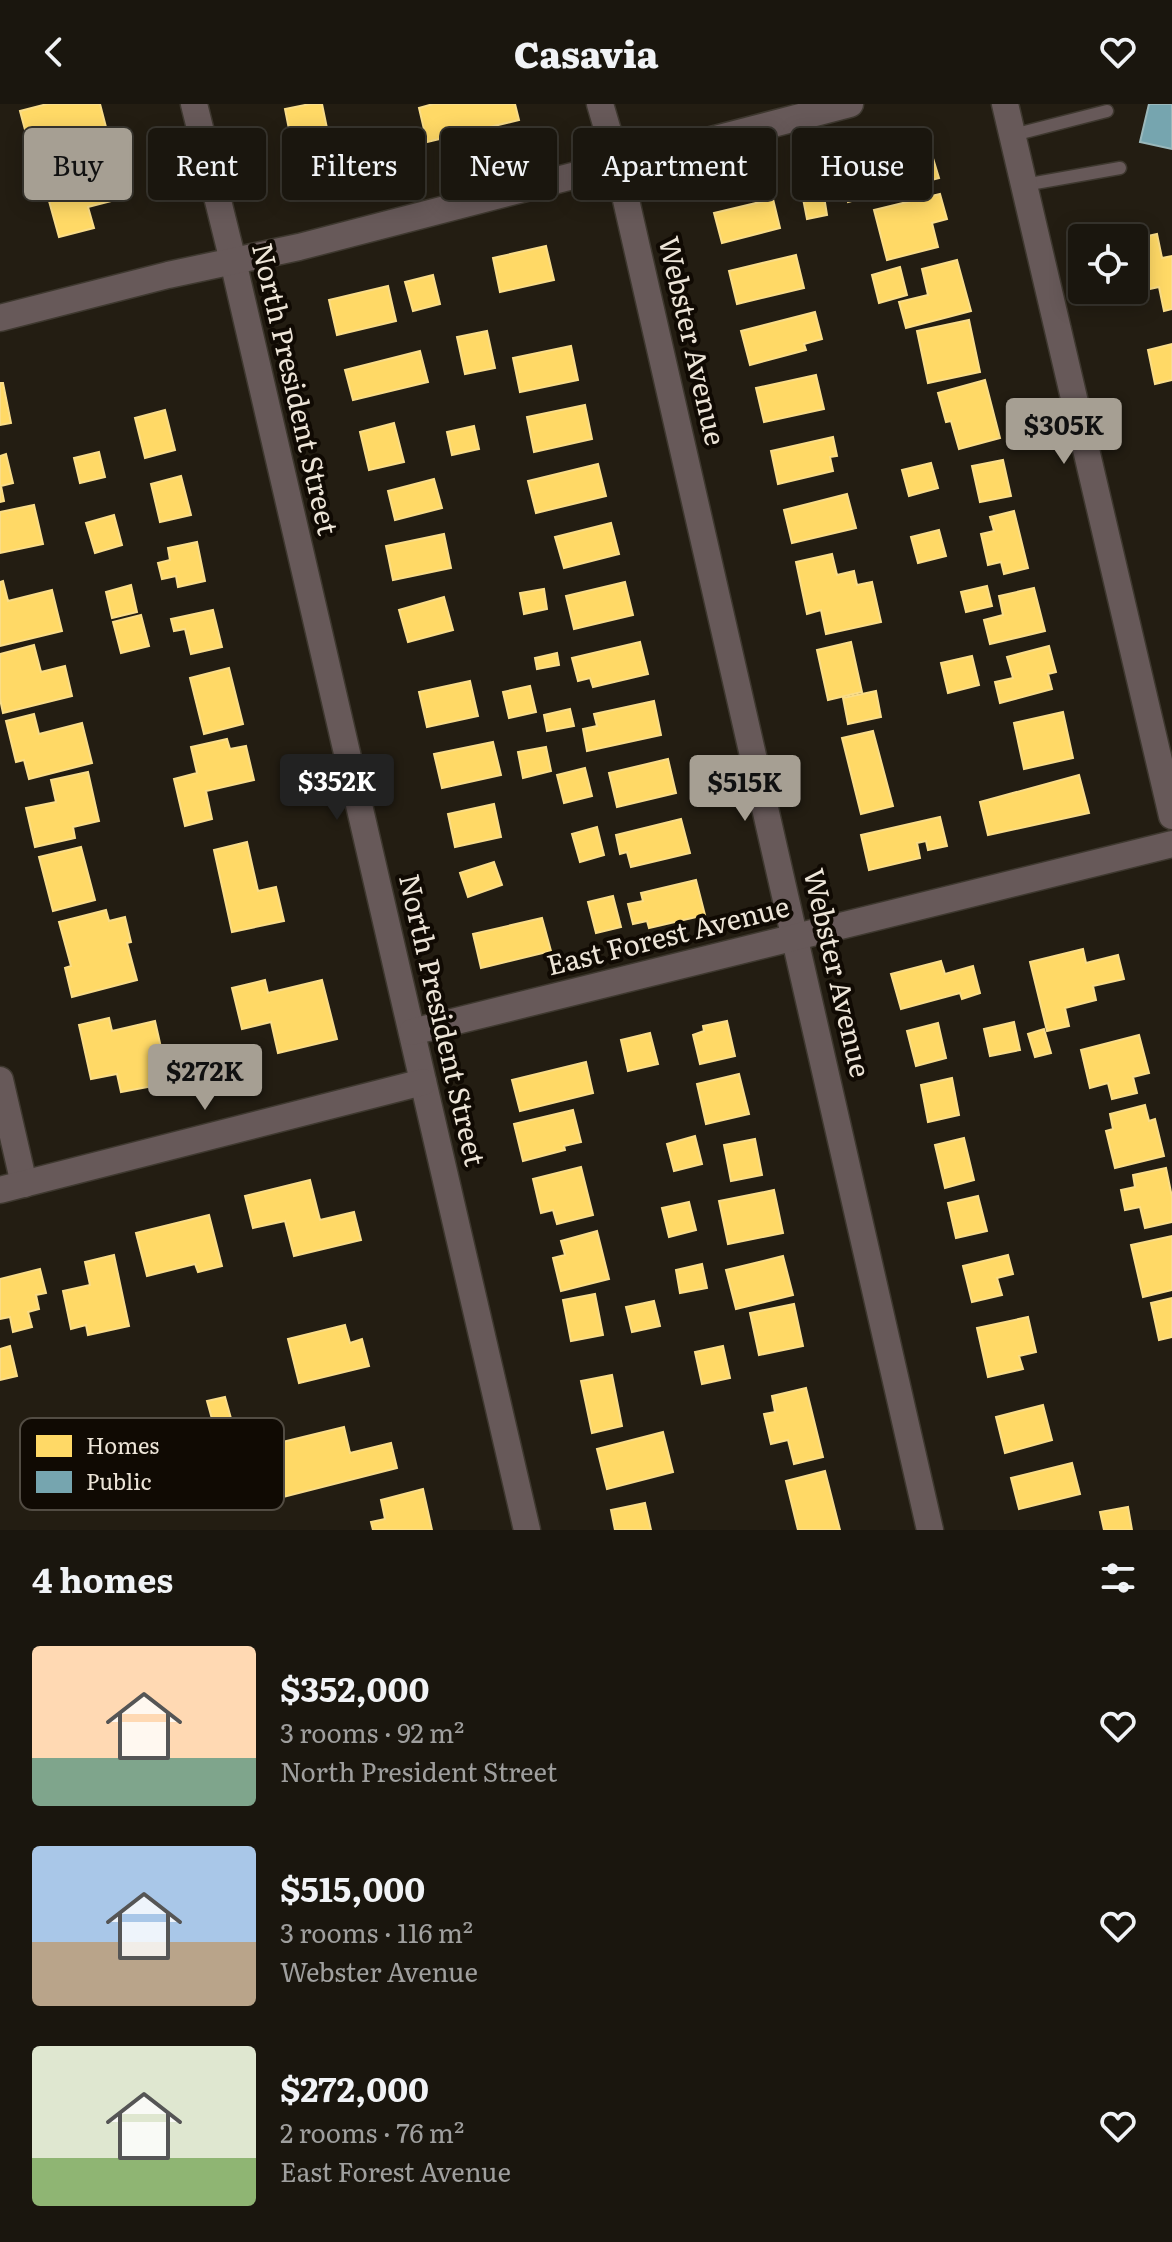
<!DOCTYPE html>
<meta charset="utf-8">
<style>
:root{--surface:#1a160e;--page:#27231c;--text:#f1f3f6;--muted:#9f9f9e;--line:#38352e;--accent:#a69f93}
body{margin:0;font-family:Literata,serif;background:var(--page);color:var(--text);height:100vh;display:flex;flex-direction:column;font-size:30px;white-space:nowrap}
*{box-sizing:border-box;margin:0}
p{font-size:26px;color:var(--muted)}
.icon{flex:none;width:44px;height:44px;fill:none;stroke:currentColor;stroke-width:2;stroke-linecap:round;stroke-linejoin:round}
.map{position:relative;height:1426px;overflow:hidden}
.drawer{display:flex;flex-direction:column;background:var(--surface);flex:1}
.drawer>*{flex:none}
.banner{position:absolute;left:24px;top:24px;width:1124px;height:72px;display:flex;gap:16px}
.buttons{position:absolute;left:1068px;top:120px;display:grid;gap:16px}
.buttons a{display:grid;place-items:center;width:80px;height:80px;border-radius:8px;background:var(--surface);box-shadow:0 4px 20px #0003,0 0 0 2px var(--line);font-size:40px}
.price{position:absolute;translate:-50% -68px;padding:0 18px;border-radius:8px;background:var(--accent);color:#111;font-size:26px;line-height:52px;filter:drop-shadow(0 2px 4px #0008)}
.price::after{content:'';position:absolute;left:50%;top:48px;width:24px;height:18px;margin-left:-12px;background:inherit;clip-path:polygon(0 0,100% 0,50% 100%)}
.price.selected{background:#222;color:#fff}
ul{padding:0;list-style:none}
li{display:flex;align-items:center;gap:24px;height:200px;padding:0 32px}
li span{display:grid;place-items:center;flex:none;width:224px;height:160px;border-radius:8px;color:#555}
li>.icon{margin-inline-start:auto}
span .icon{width:96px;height:96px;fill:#fffc;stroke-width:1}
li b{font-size:34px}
h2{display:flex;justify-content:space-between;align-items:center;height:96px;padding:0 32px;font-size:34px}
.tag{padding:0 28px;border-radius:8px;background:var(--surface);box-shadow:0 4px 20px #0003,0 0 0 2px var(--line);font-size:28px;line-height:72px}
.tag.selected{background:var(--accent);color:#111}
header{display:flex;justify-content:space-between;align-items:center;height:104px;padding:0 32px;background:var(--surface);font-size:36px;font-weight:800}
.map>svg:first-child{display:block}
.homes{fill:#ffd966;stroke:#fadd88;stroke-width:2}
.public{fill:#76a5af;stroke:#9ab8bb;stroke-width:2}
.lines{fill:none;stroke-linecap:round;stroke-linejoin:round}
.lane-casing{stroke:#3e382f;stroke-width:15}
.street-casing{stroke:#3e382f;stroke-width:29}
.lane{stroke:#675959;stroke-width:12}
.street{stroke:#675959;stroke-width:26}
.labels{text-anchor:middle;stroke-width:8;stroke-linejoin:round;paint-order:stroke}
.street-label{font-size:28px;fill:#ede5d8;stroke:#100a03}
.key{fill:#100a03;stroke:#524c43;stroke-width:2}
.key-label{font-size:22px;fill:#ede5d8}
</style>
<header><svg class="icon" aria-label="back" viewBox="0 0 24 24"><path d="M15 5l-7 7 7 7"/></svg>Casavia<svg class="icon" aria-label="heart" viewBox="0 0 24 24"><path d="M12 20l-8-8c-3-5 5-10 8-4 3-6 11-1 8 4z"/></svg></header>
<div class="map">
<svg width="1172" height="1426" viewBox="0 0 1172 1426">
<rect width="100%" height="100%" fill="#231d12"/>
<g class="homes">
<polygon points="47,0 100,0 113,50 53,65 45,32 28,37 20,7"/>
<polygon points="310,0 322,0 337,73 300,81 285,5"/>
<polygon points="433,0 515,0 519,16 427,38 419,4"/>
<polygon points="929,41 939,74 848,98 842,73 881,62 879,53"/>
<polygon points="111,62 119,95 88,103 94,124 59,133 44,79"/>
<polygon points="822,80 827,111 807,115 801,84"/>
<polygon points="940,90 947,115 932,119 938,143 887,156 874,106"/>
<polygon points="773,95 780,124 722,139 714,109"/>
<polygon points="1157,130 1162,154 1172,152 1172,205 1164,207 1159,183 1131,189 1130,186 1134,186 1134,135"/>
<polygon points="546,142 554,176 500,188 493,154"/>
<polygon points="796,151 804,184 737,200 729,167"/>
<polygon points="957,156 971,207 906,224 899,198 928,191 922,165"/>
<polygon points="900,163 907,191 879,199 872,171"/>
<polygon points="433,171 440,200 413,207 405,178"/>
<polygon points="388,182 396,217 337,231 329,196"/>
<polygon points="815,208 822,235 804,240 806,246 750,261 741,227"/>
<polygon points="969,216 980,268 928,279 917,227"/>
<polygon points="487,227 495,264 465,270 457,233"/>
<polygon points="1172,240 1172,276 1155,280 1148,246"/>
<polygon points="571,242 578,276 520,288 513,254"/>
<polygon points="420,247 428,278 353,296 345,266"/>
<polygon points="816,271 824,305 764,318 756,284"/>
<polygon points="985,276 1000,334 959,345 951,317 946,318 938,289"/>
<polygon points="0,279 3,279 11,319 0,321"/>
<polygon points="585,301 592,335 534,348 527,313"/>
<polygon points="165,306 175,346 145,354 135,314"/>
<polygon points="394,319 404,358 369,366 360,328"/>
<polygon points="474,322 479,345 452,351 447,328"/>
<polygon points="833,333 837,352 830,353 833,367 778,380 771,347"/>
<polygon points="99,348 105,373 80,379 74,354"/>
<polygon points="6,350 13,379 1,382 4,397 0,398 0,352"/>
<polygon points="1003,356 1011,392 980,398 972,362"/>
<polygon points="931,359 938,384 909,392 902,366"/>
<polygon points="598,360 606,392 536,409 528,377"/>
<polygon points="181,372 191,411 160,418 151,380"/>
<polygon points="434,375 442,404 395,416 388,387"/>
<polygon points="847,390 856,424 792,439 784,406"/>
<polygon points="34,401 43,440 0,449 0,408"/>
<polygon points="1014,407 1028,464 1004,470 1001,458 988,461 981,430 994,427 990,413"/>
<polygon points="114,411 122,441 95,449 86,419"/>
<polygon points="611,419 619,450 564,464 555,433"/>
<polygon points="939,426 946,452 918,459 911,433"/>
<polygon points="444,430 451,464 393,476 386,442"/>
<polygon points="197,438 205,477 178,483 176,472 162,475 158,459 170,456 168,444"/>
<polygon points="832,450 837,471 854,467 857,481 872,478 881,518 826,530 821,506 807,510 796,458"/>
<polygon points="3,477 8,497 52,486 62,527 0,542 0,478"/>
<polygon points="625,478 633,511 574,525 566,492"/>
<polygon points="131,481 137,508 112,514 106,488"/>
<polygon points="987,482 992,502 966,508 961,488"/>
<polygon points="1034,484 1045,527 990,540 984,516 1003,511 999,492"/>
<polygon points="544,485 547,505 524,510 520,489"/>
<polygon points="444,493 453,526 408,538 399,506"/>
<polygon points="213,506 222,543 191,550 185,525 174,527 171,515"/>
<polygon points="141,511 149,542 121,549 113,518"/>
<polygon points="640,538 648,570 593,583 590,574 578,577 572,554"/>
<polygon points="851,538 862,588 828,596 817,546"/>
<polygon points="34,541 41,568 65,562 72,592 3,609 0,595 0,550"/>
<polygon points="1049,542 1056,568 1048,570 1052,585 1000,599 995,578 1013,574 1007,553"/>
<polygon points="557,549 559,561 537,565 535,554"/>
<polygon points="972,552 979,581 948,589 941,559"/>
<polygon points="229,564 243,620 204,630 190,574"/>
<polygon points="470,577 478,612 427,623 419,588"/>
<polygon points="530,582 536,608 509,614 503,588"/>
<polygon points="876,587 881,613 848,620 843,594"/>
<polygon points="654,597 661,631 587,647 583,625 597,622 594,610"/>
<polygon points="570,605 574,622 547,627 544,611"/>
<polygon points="1063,608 1073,654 1024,665 1014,619"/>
<polygon points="34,610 39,630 82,619 92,659 29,675 24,656 16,658 6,617"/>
<polygon points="873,627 893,702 861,710 842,634"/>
<polygon points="227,635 230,645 246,642 254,676 206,687 212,715 185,722 174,675 197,669 191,643"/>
<polygon points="493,638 501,671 442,684 434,650"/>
<polygon points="546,643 551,667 523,674 518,648"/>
<polygon points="668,655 676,689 617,703 609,669"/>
<polygon points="585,664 592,692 564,699 557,671"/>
<polygon points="88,668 99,717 73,723 75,734 35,743 26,704 56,698 51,676"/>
<polygon points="1079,671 1089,709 988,731 980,698"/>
<polygon points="494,700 501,733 455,743 448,710"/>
<polygon points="940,713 947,742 928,746 926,737 917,739 920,754 869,766 861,731"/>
<polygon points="681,715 690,749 631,763 627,748 620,750 616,731"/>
<polygon points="597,723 604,751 580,758 572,730"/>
<polygon points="247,738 258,787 276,783 284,817 232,828 214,746"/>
<polygon points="81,743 95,796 53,807 39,753"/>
<polygon points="494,758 502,781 468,793 460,769"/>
<polygon points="696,776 705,811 649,824 647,817 633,820 628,800 643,797 641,789"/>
<polygon points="613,792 621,823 596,829 588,798"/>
<polygon points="106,806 109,817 125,813 131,838 127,839 137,876 72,893 65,864 71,862 59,818"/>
<polygon points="542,814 551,847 481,864 473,830"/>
<polygon points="1083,845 1086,859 1118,851 1124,875 1093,882 1096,896 1065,904 1069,922 1047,927 1030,858"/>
<polygon points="941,857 945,870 973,862 980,889 962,895 960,889 901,905 891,870"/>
<polygon points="265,876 268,889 322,876 337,935 278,949 271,918 242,925 232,884"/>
<polygon points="109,914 112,927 155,917 169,979 121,988 117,970 91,975 79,921"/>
<polygon points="727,917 735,952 700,960 693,931 704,927 703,922"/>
<polygon points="1014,918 1020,946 990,952 984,925"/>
<polygon points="938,919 946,954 916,962 907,927"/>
<polygon points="1044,925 1051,949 1035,953 1028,930"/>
<polygon points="650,929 658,960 628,967 621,936"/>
<polygon points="1139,931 1149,969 1133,973 1137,989 1112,995 1108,979 1090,984 1081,946"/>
<polygon points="586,958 593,989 520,1007 512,976"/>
<polygon points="739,970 749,1010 706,1020 697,980"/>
<polygon points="952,974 959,1011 928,1018 921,981"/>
<polygon points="1145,1001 1149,1017 1155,1015 1164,1052 1115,1064 1106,1027 1113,1025 1110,1010"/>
<polygon points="573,1006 581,1038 564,1042 565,1046 523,1057 514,1020"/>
<polygon points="695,1032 702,1060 674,1067 667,1040"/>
<polygon points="964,1034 974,1076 945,1084 935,1041"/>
<polygon points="755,1035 762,1071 731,1077 724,1041"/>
<polygon points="581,1063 593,1111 557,1120 553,1106 541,1109 533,1075"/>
<polygon points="1166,1064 1172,1093 1172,1118 1145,1124 1140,1103 1125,1106 1121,1086 1135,1083 1133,1071"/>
<polygon points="310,1076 320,1116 354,1108 361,1136 294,1152 285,1117 253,1124 245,1092"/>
<polygon points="774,1086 783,1129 728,1140 719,1097"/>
<polygon points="978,1092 987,1127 956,1134 948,1099"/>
<polygon points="689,1098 696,1126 669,1133 662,1104"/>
<polygon points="209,1111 222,1162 198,1168 195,1160 147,1172 136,1129"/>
<polygon points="597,1127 609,1175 561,1187 553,1154 565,1151 561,1137"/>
<polygon points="1172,1132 1172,1186 1143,1193 1131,1141"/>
<polygon points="114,1151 129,1222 88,1231 86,1221 71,1225 63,1187 90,1181 85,1158"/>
<polygon points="1008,1151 1013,1170 997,1174 1002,1191 972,1198 963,1162"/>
<polygon points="783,1152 793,1191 736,1205 726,1166"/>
<polygon points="702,1160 707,1184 680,1189 676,1166"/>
<polygon points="40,1165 46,1189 36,1191 39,1205 28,1208 32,1223 13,1228 10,1213 0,1215 0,1175"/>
<polygon points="595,1190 603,1231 571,1237 563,1196"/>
<polygon points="1172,1194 1172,1233 1159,1236 1151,1199"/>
<polygon points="654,1197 660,1222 632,1228 626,1203"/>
<polygon points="794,1200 803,1242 759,1251 750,1209"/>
<polygon points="1028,1213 1036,1248 1019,1252 1023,1265 988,1273 977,1224"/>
<polygon points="345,1221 350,1239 362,1235 369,1262 299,1279 288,1235"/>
<polygon points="10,1242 17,1272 0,1276 0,1245"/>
<polygon points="723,1242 730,1274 702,1280 695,1248"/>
<polygon points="612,1271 622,1322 592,1329 581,1277"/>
<polygon points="806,1284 823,1353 794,1360 788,1336 771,1340 764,1310 775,1308 772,1292"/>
<polygon points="225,1293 232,1318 214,1322 207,1297"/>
<polygon points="1043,1301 1052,1336 1005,1349 996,1313"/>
<polygon points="344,1323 350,1349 391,1339 397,1364 279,1394 266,1342"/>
<polygon points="663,1328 673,1368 607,1385 597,1345"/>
<polygon points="1072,1359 1080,1390 1019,1405 1011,1374"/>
<polygon points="825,1367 840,1426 798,1426 786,1377"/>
<polygon points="423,1385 432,1426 373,1426 371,1418 385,1415 381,1396"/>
<polygon points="645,1399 651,1426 615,1426 611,1406"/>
<polygon points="1128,1403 1132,1426 1104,1426 1100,1408"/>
</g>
<polygon class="public" points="1149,0 1172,0 1172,45 1140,38"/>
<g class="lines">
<g class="lane-casing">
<g id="lane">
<polyline points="1013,31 1107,7"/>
<polyline points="1024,81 1120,64"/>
</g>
</g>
<g class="street-casing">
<g id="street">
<polyline points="194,0 233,157 527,1426"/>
<polyline points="600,0 618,61 930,1426"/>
<polyline points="1005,0 1172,712"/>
<polyline points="0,214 168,171 299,143 850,0"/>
<polyline points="412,928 1172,740"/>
<polyline points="0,976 24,1080"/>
<polyline points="0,1086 423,978"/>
</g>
</g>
<use href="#lane" class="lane"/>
<use href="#street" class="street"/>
</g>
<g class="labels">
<g class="street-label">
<text transform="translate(692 237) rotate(77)" y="10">Webster Avenue</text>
<text transform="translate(295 285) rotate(77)" y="10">North President Street</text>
<text transform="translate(668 832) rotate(-14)" y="10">East Forest Avenue</text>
<text transform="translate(837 869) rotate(77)" y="10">Webster Avenue</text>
<text transform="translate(442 916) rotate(77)" y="10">North President Street</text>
</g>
</g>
<rect x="20" y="1314" width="264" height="92" rx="12" class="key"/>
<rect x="36" y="1331" width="36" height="22" fill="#ffd966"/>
<rect x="36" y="1367" width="36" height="22" fill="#76a5af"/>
<g class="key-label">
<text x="86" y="1350">Homes</text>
<text x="86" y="1386">Public</text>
</g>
</svg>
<div class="buttons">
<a><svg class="icon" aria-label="locate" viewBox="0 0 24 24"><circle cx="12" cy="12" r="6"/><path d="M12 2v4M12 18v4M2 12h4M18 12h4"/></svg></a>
</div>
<b class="price" style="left:1064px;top:362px">$305K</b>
<b class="price selected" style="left:337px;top:718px">$352K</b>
<b class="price" style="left:745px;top:719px">$515K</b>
<b class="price" style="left:205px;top:1008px">$272K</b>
<div class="banner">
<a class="tag selected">Buy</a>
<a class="tag">Rent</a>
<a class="tag">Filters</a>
<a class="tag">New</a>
<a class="tag">Apartment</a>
<a class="tag">House</a>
</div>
</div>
<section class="drawer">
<h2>4 homes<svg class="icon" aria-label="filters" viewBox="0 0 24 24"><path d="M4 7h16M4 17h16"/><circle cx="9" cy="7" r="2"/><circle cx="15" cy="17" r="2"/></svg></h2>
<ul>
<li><span style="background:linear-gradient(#ffd9b3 70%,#7fa58c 0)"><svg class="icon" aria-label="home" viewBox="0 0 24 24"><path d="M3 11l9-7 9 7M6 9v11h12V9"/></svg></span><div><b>$352,000</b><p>3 rooms · 92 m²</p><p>North President Street</p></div><svg class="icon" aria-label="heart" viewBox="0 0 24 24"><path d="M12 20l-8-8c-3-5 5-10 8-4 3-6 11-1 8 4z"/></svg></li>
<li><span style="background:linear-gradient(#a9c7e8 60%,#b9a48a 0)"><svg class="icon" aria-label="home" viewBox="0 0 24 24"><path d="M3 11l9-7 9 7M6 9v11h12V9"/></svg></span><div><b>$515,000</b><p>3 rooms · 116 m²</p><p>Webster Avenue</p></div><svg class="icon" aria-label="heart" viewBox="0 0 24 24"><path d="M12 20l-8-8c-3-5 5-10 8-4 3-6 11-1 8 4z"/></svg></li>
<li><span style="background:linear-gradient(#dfe7d0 70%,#8fb573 0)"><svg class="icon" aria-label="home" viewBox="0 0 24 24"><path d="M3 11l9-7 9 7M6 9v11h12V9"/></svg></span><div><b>$272,000</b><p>2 rooms · 76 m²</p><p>East Forest Avenue</p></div><svg class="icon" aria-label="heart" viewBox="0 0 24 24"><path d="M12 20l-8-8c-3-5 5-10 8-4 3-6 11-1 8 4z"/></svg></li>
</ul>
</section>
